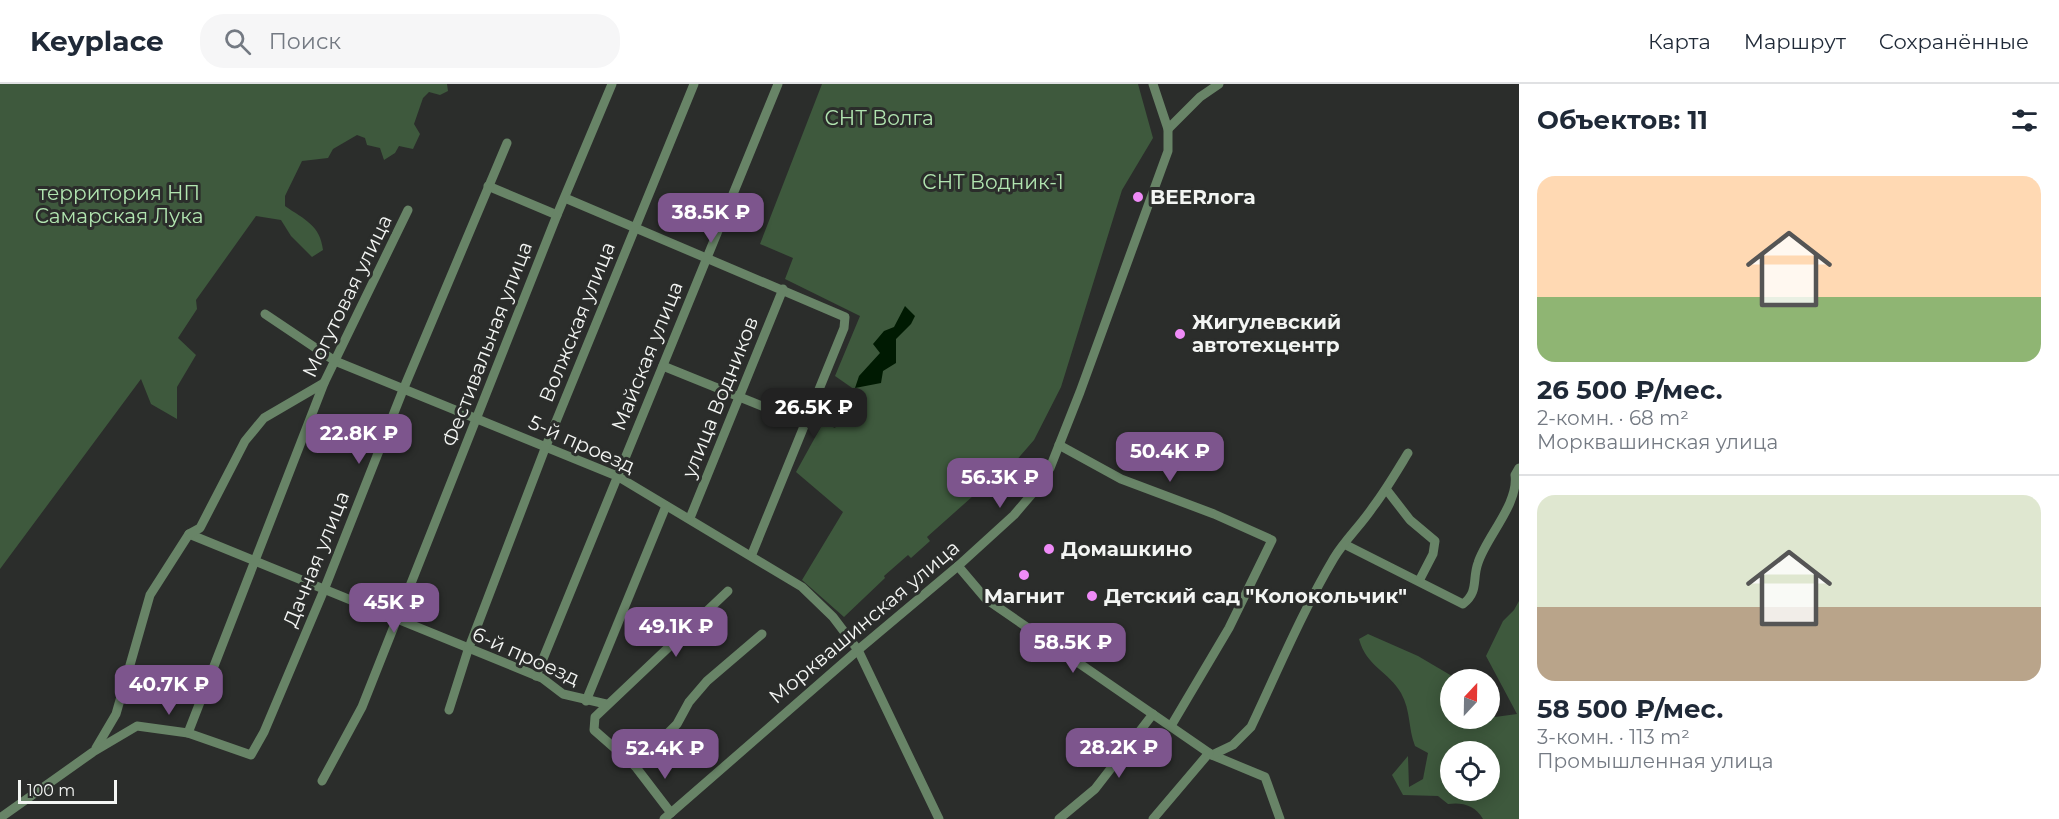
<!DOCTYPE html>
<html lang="ru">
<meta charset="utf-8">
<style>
:root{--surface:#fff;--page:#f6f6f7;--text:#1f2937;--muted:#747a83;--line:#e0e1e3;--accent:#7d558d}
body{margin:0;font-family:Montserrat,sans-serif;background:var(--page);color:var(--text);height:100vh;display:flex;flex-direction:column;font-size:22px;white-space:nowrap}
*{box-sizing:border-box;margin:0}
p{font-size:20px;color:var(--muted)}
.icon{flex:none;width:33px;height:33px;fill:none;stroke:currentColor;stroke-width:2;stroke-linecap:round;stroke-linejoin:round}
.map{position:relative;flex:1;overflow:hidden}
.details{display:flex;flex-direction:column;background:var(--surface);width:540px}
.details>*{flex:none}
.needle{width:39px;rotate:22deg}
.fabs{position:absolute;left:1440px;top:585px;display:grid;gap:12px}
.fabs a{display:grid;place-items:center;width:60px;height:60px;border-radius:50%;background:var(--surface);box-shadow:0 3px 15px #0003;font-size:30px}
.scale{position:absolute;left:18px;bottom:15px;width:99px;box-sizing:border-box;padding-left:6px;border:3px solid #f3f5f3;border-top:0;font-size:16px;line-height:21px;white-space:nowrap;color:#f3f5f3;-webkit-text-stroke:4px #2b2d2b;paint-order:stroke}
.price{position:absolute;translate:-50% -51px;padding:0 14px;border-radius:12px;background:var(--accent);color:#fff;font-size:20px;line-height:39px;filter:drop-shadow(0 2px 3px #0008)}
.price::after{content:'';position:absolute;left:50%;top:36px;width:18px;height:14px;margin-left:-9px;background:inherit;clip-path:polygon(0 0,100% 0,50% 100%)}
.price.active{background:#222;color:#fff}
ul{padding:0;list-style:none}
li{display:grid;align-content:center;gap:12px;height:318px;padding:0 18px}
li+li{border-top:2px solid var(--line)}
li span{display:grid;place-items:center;height:186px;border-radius:18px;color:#555}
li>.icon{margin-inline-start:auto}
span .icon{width:108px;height:108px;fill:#fffc;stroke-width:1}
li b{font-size:26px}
h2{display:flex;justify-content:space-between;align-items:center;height:72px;padding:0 18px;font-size:26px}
header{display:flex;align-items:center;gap:36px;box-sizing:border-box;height:84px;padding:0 30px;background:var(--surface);border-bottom:2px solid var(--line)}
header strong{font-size:28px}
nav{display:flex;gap:33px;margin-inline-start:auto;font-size:21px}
.search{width:420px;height:54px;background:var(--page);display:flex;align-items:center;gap:15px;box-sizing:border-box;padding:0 21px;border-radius:24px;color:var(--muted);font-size:22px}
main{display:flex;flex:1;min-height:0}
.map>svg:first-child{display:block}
.green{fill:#3e593d;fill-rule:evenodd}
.water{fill:#001a02}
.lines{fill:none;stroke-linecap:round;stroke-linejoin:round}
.minor{stroke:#688467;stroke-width:9}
.poi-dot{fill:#ef8bf7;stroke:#2b2d2b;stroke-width:2}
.labels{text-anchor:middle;stroke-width:6;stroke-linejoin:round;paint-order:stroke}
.park-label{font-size:20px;fill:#b1e5b0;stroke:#2b2d2b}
.poi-label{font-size:20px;font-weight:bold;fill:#f3f5f3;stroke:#2b2d2b;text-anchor:start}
.street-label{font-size:20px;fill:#f3f5f3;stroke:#2b2d2b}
</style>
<header>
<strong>Keyplace</strong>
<div class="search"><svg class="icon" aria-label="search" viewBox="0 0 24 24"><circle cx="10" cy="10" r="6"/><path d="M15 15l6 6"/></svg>Поиск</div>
<nav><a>Карта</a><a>Маршрут</a><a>Сохранённые</a></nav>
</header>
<main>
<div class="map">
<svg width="1519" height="735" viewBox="0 0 1519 735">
<rect width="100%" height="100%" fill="#2b2d2b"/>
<g class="green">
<path d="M 0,0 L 447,0 L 448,7 L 440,11 L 429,8 L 423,14 L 414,40 L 420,50 L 413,65 L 399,62 L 395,69 L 384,76 L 380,64 L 367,61 L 365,54 L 357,51 L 333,65 L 328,74 L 302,77 L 285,112 L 285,122 C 305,136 320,141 323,166 L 312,173 L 291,152 L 281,136 L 256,132 L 196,216 L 197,225 L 178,254 L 196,271 L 177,303 L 177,335 L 151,320 L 141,295 L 0,485 Z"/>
<polygon points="822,0 1138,0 1153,54 1122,106 1061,303 1034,356 988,409 982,404 927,453 930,457 911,474 908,471 884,492 885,494 844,533 802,496 843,428 796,388 823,339 835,344 858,308 835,292 860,232 785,195 793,174 760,160"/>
<path d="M 1519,517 L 1519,735 L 1483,735 C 1475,721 1462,718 1448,720 L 1438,712 L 1403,711 L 1392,691 L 1408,672 L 1409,703 L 1423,695 L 1428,669 L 1415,662 C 1408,644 1411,627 1401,609 C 1389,588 1366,582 1359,555 L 1368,550 L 1418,572 L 1457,595 L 1450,596 L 1450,634 L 1490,634 L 1490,628 L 1495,633 L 1517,630 L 1486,572 L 1503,537 L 1514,526 ZM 1450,668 L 1490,668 L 1490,706 L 1450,706 Z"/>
</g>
<polygon class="water" points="905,222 915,232 911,240 896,255 896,279 883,287 881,299 855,304 859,292 880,269 873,260 884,247 894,243"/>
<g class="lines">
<g class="minor">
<polyline points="1168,45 1200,13 1219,0"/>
<polyline points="488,102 557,131"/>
<polyline points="565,114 845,233 844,244 752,470"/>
<polyline points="265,230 335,277 617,392 802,503 833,533 858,566 939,735"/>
<polyline points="663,282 806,340"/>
<polyline points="1059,361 1121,395 1214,430 1272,456 1229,544 1171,642"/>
<polyline points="1386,405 1410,436 1435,457 1433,470 1419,497"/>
<polyline points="690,434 783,205"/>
<polyline points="189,450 542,594 563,610 606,620"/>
<path d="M 1346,461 L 1463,520 C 1479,508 1472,495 1478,479 C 1486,453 1519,420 1515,391 L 1519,384"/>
<polyline points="958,482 986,515 1212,671 1265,693 1280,735"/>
<polyline points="536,592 778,0"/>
<polyline points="586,617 666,422"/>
<polyline points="449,626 468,566 546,362 694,0"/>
<polyline points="188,649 324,299 408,126"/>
<polyline points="96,664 116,630 150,511 189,450 200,444 245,357 264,334 324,299"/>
<path d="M 1212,671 L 1233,661 L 1251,643 C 1277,588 1303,526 1334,474 C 1345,456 1361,441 1373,423 C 1386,406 1397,387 1408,369"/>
<polyline points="635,682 677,640 689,618 707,597 762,550"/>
<polyline points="322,697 362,623 557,131 612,0"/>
<polyline points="671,729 635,682 594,646 595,633 728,507"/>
<polyline points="0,734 93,668 137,642 188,649 251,671 264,648 324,506 403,306 507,59"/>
<polyline points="664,735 858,566 958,482 1014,431 1037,404 1050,384 1080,308 1168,67 1168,45 1153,0"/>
<polyline points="1059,735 1095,705 1153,630"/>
<polyline points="1153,735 1209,669"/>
</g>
</g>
<g class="poi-dot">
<circle cx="1138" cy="113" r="6"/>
<circle cx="1180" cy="250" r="6"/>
<circle cx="1049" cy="465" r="6"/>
<circle cx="1024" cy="491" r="6"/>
<circle cx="1092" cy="512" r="6"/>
</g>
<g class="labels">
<g class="park-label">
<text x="879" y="41">СНТ Волга</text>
<text x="993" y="105">СНТ Водник-1</text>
<text x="119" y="116">территория НП<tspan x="119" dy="23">Самарская Лука</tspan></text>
</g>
<g class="poi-label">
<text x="1150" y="120">BEERлога</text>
<text x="1192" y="245">Жигулевский<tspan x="1192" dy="23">автотехцентр</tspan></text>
<text x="1061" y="472">Домашкино</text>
<text x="1024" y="519" text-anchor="middle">Магнит</text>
<text x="1104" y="519">Детский сад "Колокольчик"</text>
</g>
<g class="street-label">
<text transform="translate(347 212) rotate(-64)" y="7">Могутовая улица</text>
<text transform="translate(577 238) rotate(-68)" y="7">Волжская улица</text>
<text transform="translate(487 260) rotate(-69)" y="7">Фестивальная улица</text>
<text transform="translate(647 272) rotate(-68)" y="7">Майская улица</text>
<text transform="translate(720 313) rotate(-68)" y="7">улица Водников</text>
<text transform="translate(582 360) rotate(24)" y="7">5-й проезд</text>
<text transform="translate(316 475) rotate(-68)" y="7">Дачная улица</text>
<text transform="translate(864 538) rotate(-40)" y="7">Морквашинская улица</text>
<text transform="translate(526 572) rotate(24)" y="7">6-й проезд</text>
</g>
</g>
</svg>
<div class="fabs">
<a><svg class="needle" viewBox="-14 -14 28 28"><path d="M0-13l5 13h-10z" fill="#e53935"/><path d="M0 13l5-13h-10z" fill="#747a83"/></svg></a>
<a><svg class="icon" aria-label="locate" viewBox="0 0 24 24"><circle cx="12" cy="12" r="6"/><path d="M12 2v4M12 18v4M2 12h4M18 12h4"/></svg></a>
</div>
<div class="scale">100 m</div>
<b class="price" style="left:711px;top:160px">38.5K ₽</b>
<b class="price active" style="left:814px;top:355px">26.5K ₽</b>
<b class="price" style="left:359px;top:381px">22.8K ₽</b>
<b class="price" style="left:1170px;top:399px">50.4K ₽</b>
<b class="price" style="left:1000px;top:425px">56.3K ₽</b>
<b class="price" style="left:394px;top:550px">45K ₽</b>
<b class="price" style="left:676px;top:574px">49.1K ₽</b>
<b class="price" style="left:1073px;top:590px">58.5K ₽</b>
<b class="price" style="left:169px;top:632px">40.7K ₽</b>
<b class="price" style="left:1119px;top:695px">28.2K ₽</b>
<b class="price" style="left:665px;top:696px">52.4K ₽</b>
</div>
<section class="details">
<h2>Объектов: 11<svg class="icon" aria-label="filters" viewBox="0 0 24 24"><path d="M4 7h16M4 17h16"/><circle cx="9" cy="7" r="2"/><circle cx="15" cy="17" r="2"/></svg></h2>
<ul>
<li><span style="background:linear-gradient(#ffd9b3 65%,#8fb573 0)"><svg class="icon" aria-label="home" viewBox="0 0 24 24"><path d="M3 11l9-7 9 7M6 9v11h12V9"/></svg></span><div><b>26 500 ₽/мес.</b><p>2-комн. · 68 m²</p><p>Морквашинская улица</p></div></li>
<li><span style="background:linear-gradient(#dfe7d0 60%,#b9a48a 0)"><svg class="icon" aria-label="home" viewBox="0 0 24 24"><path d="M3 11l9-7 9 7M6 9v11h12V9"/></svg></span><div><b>58 500 ₽/мес.</b><p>3-комн. · 113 m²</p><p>Промышленная улица</p></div></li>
</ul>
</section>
</main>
